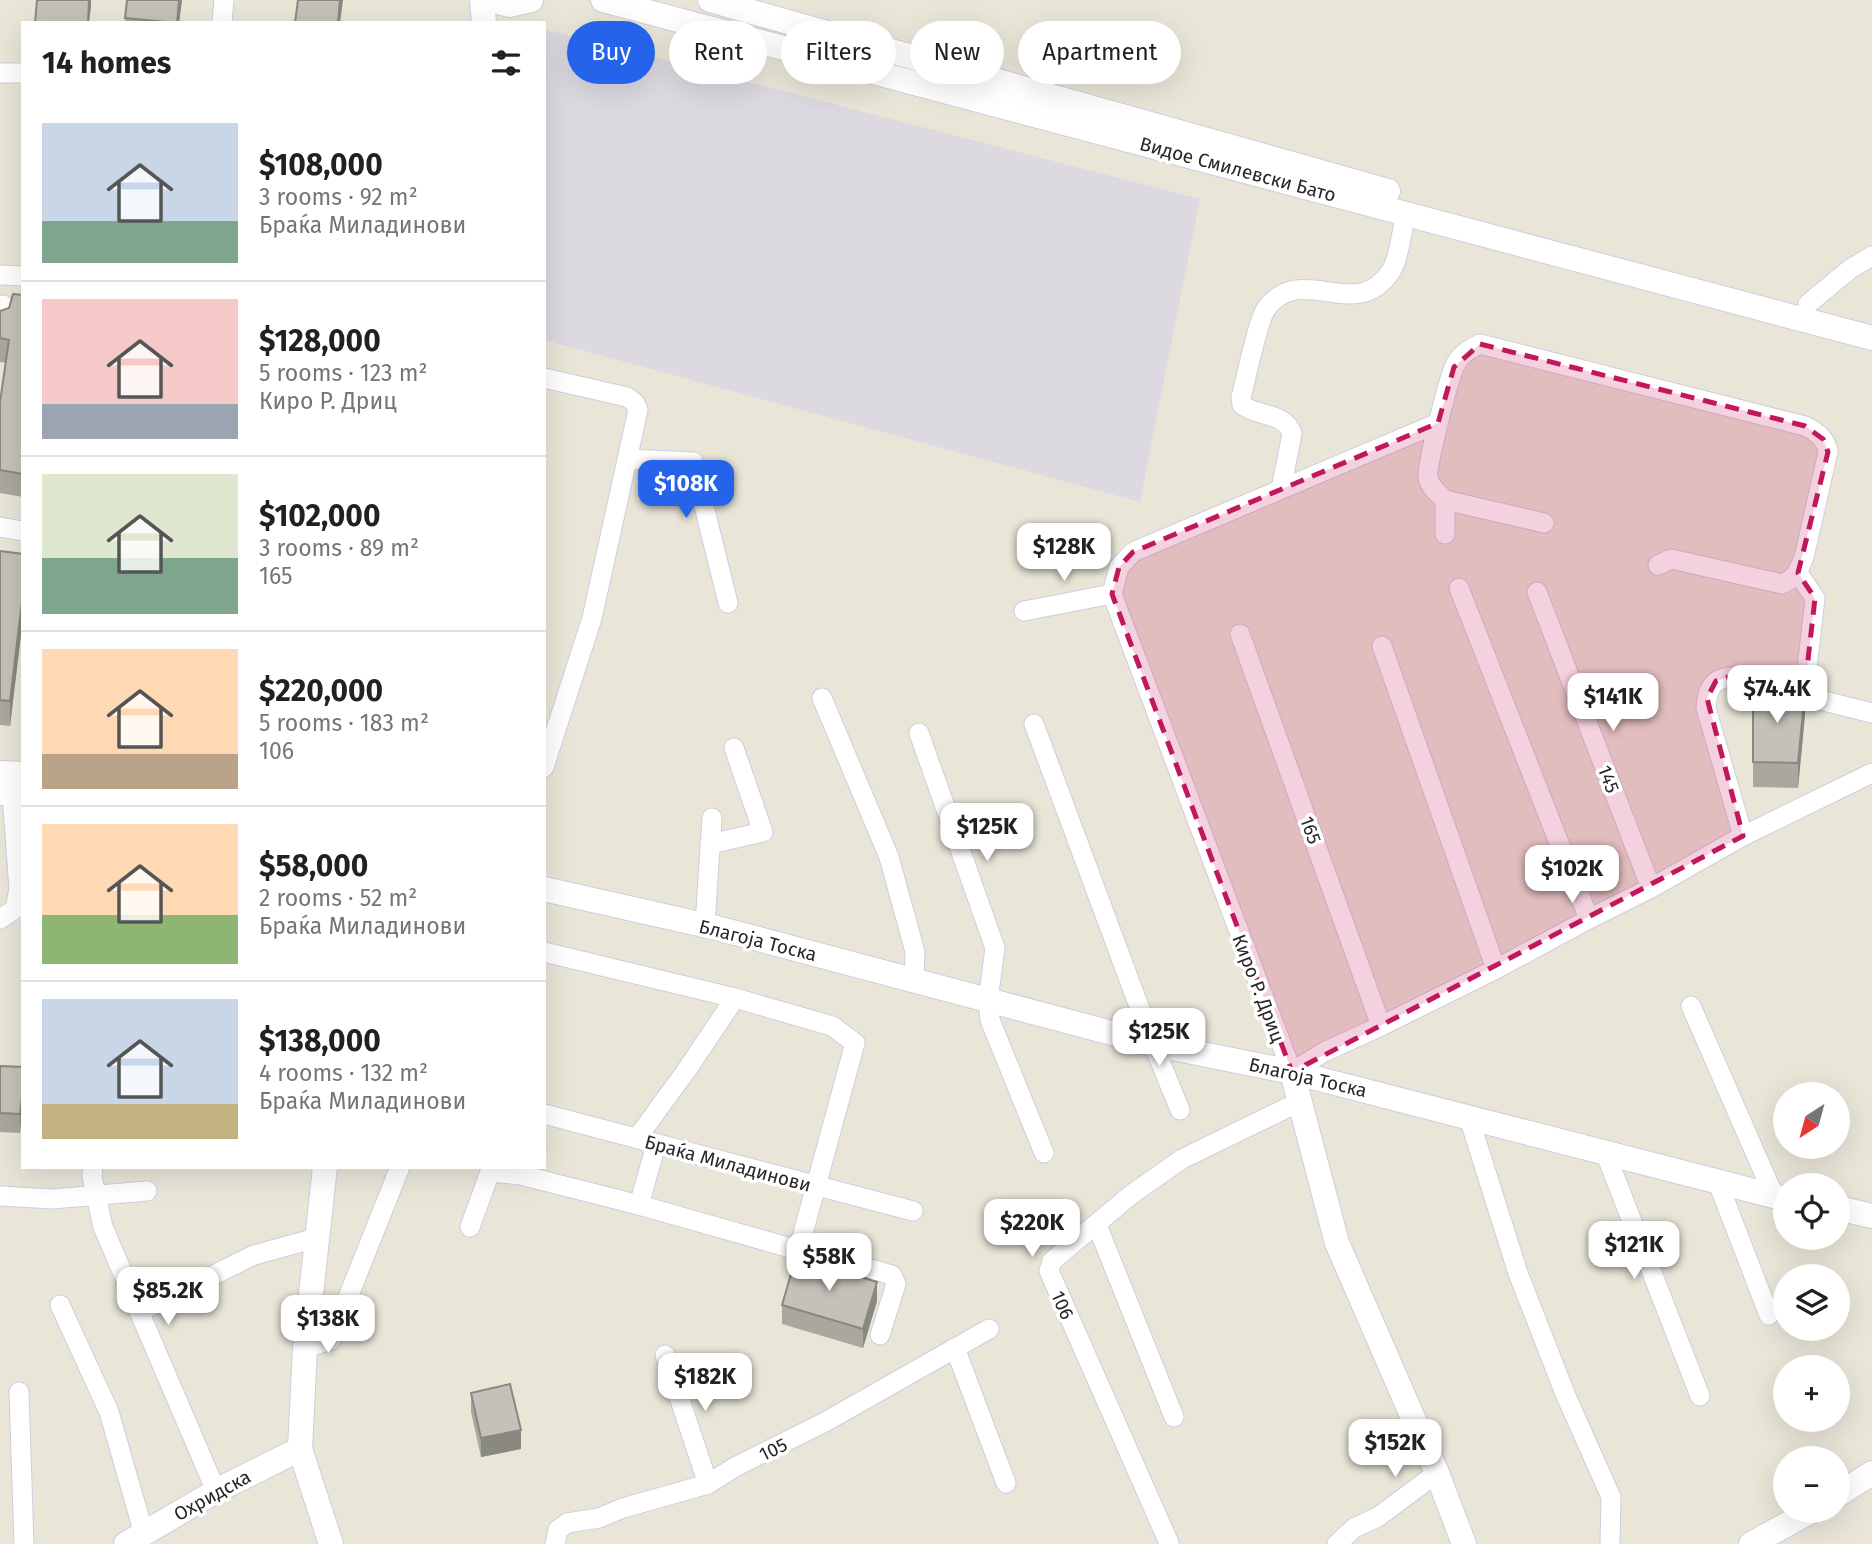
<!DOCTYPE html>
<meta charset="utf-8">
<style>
:root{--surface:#fff;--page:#f2f2f2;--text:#202124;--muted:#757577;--line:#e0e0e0;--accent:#2563eb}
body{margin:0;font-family:"Fira Sans",sans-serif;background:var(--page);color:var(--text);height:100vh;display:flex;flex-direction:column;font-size:26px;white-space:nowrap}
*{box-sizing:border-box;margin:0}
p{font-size:23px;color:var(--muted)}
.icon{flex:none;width:38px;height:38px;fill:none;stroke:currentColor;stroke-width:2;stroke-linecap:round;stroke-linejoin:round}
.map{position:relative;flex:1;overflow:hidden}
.sheet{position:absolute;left:21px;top:21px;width:525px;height:1148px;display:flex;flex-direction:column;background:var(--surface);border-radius:0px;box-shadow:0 7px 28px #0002}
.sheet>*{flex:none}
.guide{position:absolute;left:567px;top:21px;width:665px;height:63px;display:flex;gap:14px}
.needle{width:46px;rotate:216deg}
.fabs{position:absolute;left:1773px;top:1082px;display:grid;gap:14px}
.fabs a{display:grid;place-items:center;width:77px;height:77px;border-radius:50%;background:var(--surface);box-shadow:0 7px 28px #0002;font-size:35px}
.price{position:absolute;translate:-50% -60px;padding:0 16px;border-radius:14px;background:#fff;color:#222;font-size:23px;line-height:46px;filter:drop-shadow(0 2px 4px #0008)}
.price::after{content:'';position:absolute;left:50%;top:42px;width:21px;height:16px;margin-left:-10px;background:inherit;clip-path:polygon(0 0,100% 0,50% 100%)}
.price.current{background:var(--accent);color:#fff}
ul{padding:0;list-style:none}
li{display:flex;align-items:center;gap:21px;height:175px;padding:0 21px}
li+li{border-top:2px solid var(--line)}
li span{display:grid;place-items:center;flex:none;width:196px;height:140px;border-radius:0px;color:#555}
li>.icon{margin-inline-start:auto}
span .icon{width:84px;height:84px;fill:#fffc;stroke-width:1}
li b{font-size:30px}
h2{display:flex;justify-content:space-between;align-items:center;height:84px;padding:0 21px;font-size:30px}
.tag{padding:0 24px;border-radius:32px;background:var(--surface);box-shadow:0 7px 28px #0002;font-size:24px;line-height:63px}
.tag.current{background:var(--accent);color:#fff}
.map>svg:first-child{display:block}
.industrial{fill:#ddd9e1}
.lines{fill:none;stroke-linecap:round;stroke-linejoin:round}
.minor-casing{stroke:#cecde0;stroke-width:21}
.tertiary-casing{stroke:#cecde0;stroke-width:26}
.minor{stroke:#fff;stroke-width:19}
.tertiary{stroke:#fff;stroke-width:24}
.wall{fill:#a9a79e}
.shaded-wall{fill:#898881}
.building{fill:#c4c2b8;stroke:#898881;stroke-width:2}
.marked{fill:#c2185b;fill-opacity:0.2;stroke:#c2185b;stroke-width:5;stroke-dasharray:14 9;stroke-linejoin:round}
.labels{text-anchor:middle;stroke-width:7;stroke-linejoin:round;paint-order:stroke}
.street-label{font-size:19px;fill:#272727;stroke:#fff}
</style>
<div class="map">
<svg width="1872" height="1544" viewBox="0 0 1872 1544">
<rect width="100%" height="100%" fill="#e9e6d8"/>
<polygon class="industrial" points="544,29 1200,199 1140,502 544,340"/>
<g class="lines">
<g class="minor-casing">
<g id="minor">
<polyline points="222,23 224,0"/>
<polyline points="0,73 23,73"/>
<polyline points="0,275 23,276"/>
<polyline points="1808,304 1850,269 1872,256"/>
<polyline points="0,324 3,305"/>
<polyline points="544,378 627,397 635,403 638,410 592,618 544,767"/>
<polyline points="1438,423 1133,552 1119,567 1112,594 1292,1072 1324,1052 1381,1026 1496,969 1589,919 1651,888 1743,836 1872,773"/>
<polyline points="628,459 693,462 728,603"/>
<path d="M 1281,489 L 1292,434 C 1285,412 1258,417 1242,405 L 1241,397 C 1246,379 1258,320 1266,309 C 1301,260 1356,325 1391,271 C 1399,259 1402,229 1406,214"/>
<polyline points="1445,500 1544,523"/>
<polyline points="0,527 23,531"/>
<path d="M 1445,534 L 1445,500 C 1439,494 1430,487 1428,478 C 1426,466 1449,378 1455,365 C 1461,354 1469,349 1480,344 L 1805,426 C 1817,432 1826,439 1828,452 L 1804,557 C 1799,570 1796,578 1782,584 L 1671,559 L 1658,565"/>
<polyline points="1798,573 1815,598 1804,695"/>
<polyline points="1459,588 1589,919"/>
<polyline points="1537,592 1651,888"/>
<polyline points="1024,611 1112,594"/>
<polyline points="1240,634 1381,1026"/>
<polyline points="1382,646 1496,969"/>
<polyline points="822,698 889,857 915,952 914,980"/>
<polyline points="1034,724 1153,1044 1180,1110"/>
<polyline points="919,733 995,948 988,1000 990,1020 1044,1153"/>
<path d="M 1743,836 L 1706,708 C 1707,692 1711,679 1729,677 L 1872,713"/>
<polyline points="710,844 763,832 734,748"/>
<polyline points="0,919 15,909 19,889 12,794"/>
<polyline points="705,925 712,818"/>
<polyline points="544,952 735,998 686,1071 637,1138"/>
<polyline points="1691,1006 1774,1196"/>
<polyline points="544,1114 913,1211"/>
<polyline points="1469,1118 1518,1273 1566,1396 1611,1497 1610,1544"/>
<polyline points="1605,1152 1700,1396"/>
<polyline points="93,1167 92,1176 103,1227 216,1491"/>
<polyline points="1718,1183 1769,1315"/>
<polyline points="0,1196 52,1199 147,1191"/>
<polyline points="639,1205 656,1145"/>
<polyline points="1097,1225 1174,1417"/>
<polyline points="470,1227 490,1172 521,1175 639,1205 794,1249 799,1248 855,1043 832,1026 735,998"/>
<polyline points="799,1248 892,1275 896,1284 880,1335"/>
<polyline points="60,1305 109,1412 144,1534"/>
<polyline points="139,1312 254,1255 316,1238"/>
<polyline points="305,1348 331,1340 400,1167"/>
<polyline points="955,1348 1006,1483"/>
<polyline points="665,1355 708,1484"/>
<polyline points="19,1392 24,1544"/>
<polyline points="1169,1543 1049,1271 1052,1261 1132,1194 1182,1159 1301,1101"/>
<polyline points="555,1544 558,1530 567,1523 599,1518 623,1508 708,1484 735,1467 825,1422 989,1329"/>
<polyline points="1337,1544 1354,1528 1378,1517 1437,1473"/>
</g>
</g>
<g class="tertiary-casing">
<g id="tertiary">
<polyline points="482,0 484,23"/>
<polyline points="491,0 509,5 531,0"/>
<polyline points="603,0 1872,338"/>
<polyline points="710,0 1388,191"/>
<polyline points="0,773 23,774"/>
<polyline points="0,793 23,795"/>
<polyline points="544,889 717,928 1153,1044 1292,1072 1785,1199"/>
<polyline points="1292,1072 1337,1243 1437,1473 1464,1544"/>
<polyline points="325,1167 305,1348 300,1449 331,1544"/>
<polyline points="1838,1208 1872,1216"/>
<polyline points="1838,1495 1872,1473"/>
<polyline points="126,1544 216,1491 300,1449"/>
<polyline points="1751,1544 1813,1510"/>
</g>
</g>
<use href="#minor" class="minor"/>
<use href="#tertiary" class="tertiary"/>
</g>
<g class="wall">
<polygon points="127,0 182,0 179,23 125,23"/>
<polygon points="23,295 23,497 0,493 0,402 6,363 0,362 0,311 9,308"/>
<polygon points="0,551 23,554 23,618 10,726 0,725"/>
<polygon points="1753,688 1805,715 1798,788 1753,787"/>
<polygon points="0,1066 23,1067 20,1133 0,1132"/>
<polygon points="877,1301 863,1348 782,1324 782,1305"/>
<polygon points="471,1393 521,1449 481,1457 471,1412"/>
</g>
<g class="shaded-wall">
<polygon points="89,0 91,0 91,7 89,23 88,23"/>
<polygon points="179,0 182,0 179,23 177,23"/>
<polygon points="340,0 343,0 340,23 338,23"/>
<polygon points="23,593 23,618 10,726 10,701"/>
<polygon points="1805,690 1805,715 1798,788 1798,763"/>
<polygon points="23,1086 23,1105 20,1133 20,1114"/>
<polygon points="877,1282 877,1301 863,1348 863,1329"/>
<polygon points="521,1430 521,1449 481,1457 481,1438"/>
</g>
<g class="building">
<polygon points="37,0 89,0 88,23 35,23"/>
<polygon points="127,0 179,0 177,23 125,18"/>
<polygon points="298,0 340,0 338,23 295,23"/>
<polygon points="13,294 23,295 23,474 0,470 0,402 9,340 0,338 0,311 9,308"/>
<polygon points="0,551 23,554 23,593 10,701 0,700"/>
<polygon points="1753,688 1805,690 1798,763 1753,762"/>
<polygon points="0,1066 23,1067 23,1086 20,1114 0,1113"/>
<polygon points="796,1257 877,1282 863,1329 782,1305"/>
<polygon points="510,1384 521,1430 481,1438 471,1393"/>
</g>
<path class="marked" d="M 1480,344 L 1805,426 L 1823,439 L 1828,452 L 1798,573 L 1815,598 L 1804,695 L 1729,677 L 1716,681 L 1707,698 L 1743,836 L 1292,1072 L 1112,594 L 1119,567 L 1133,552 L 1438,423 L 1454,367 Z"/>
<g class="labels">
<g class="street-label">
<text transform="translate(1238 169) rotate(15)" y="7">Видое Смилевски Бато</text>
<text transform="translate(1609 779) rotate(69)" y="7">145</text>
<text transform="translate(1311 830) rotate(70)" y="7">165</text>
<text transform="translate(758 940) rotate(14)" y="7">Благоја Тоска</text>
<text transform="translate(1259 988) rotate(69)" y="7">Киро Р. Дриц</text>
<text transform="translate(1308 1077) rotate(13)" y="7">Благоја Тоска</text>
<text transform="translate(728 1163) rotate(15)" y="7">Браќа Миладинови</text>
<text transform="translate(1063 1305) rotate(66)" y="7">106</text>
<text transform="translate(773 1449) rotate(-26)" y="7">105</text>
<text transform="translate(212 1495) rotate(-29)" y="7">Охридска</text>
</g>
</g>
</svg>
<div class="fabs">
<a><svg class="needle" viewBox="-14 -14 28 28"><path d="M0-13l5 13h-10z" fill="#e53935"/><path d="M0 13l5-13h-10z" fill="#757577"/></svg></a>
<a><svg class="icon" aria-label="locate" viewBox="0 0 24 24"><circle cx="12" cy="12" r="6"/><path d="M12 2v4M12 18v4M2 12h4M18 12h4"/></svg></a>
<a><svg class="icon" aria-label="layers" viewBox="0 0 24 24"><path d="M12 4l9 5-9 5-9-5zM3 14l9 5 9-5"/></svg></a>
<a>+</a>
<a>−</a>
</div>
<b class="price current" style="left:686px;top:520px">$108K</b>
<b class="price" style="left:1064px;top:583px">$128K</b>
<b class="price" style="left:1777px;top:725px">$74.4K</b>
<b class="price" style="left:1613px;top:733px">$141K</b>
<b class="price" style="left:987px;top:863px">$125K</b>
<b class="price" style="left:1572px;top:905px">$102K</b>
<b class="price" style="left:1159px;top:1068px">$125K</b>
<b class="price" style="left:1032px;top:1259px">$220K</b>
<b class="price" style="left:1634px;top:1281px">$121K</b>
<b class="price" style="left:829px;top:1293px">$58K</b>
<b class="price" style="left:168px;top:1327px">$85.2K</b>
<b class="price" style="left:328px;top:1355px">$138K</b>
<b class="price" style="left:705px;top:1413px">$182K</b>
<b class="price" style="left:1395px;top:1479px">$152K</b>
<div class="guide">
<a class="tag current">Buy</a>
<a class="tag">Rent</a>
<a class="tag">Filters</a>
<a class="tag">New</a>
<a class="tag">Apartment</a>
</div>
<section class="sheet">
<h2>14 homes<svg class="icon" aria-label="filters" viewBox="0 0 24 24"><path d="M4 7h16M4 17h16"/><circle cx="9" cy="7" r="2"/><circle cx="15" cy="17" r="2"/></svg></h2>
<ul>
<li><span style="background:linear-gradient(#c9d6e8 70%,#7fa58c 0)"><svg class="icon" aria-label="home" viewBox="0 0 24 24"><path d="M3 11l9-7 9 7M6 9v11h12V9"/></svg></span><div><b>$108,000</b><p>3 rooms · 92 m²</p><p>Браќа Миладинови</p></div></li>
<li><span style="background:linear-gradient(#f6c9c9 75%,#9aa5b1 0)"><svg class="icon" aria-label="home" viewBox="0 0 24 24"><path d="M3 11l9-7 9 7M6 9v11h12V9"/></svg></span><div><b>$128,000</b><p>5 rooms · 123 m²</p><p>Киро Р. Дриц</p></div></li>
<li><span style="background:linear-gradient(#dfe7d0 60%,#7fa58c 0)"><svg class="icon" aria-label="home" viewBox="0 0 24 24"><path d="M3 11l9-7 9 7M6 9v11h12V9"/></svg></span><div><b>$102,000</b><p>3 rooms · 89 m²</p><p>165</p></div></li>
<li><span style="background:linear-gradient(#ffd9b3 75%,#b9a48a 0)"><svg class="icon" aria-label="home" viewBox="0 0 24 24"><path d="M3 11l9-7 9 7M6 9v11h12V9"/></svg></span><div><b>$220,000</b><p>5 rooms · 183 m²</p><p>106</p></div></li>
<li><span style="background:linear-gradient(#ffd9b3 65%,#8fb573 0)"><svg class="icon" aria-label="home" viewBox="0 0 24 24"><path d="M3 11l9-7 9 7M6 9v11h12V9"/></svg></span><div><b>$58,000</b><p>2 rooms · 52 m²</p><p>Браќа Миладинови</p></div></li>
<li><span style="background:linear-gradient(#c9d6e8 75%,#c2b280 0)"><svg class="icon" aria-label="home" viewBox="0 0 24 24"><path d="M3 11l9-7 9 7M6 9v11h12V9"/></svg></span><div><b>$138,000</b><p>4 rooms · 132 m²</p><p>Браќа Миладинови</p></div></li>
</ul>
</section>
</div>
